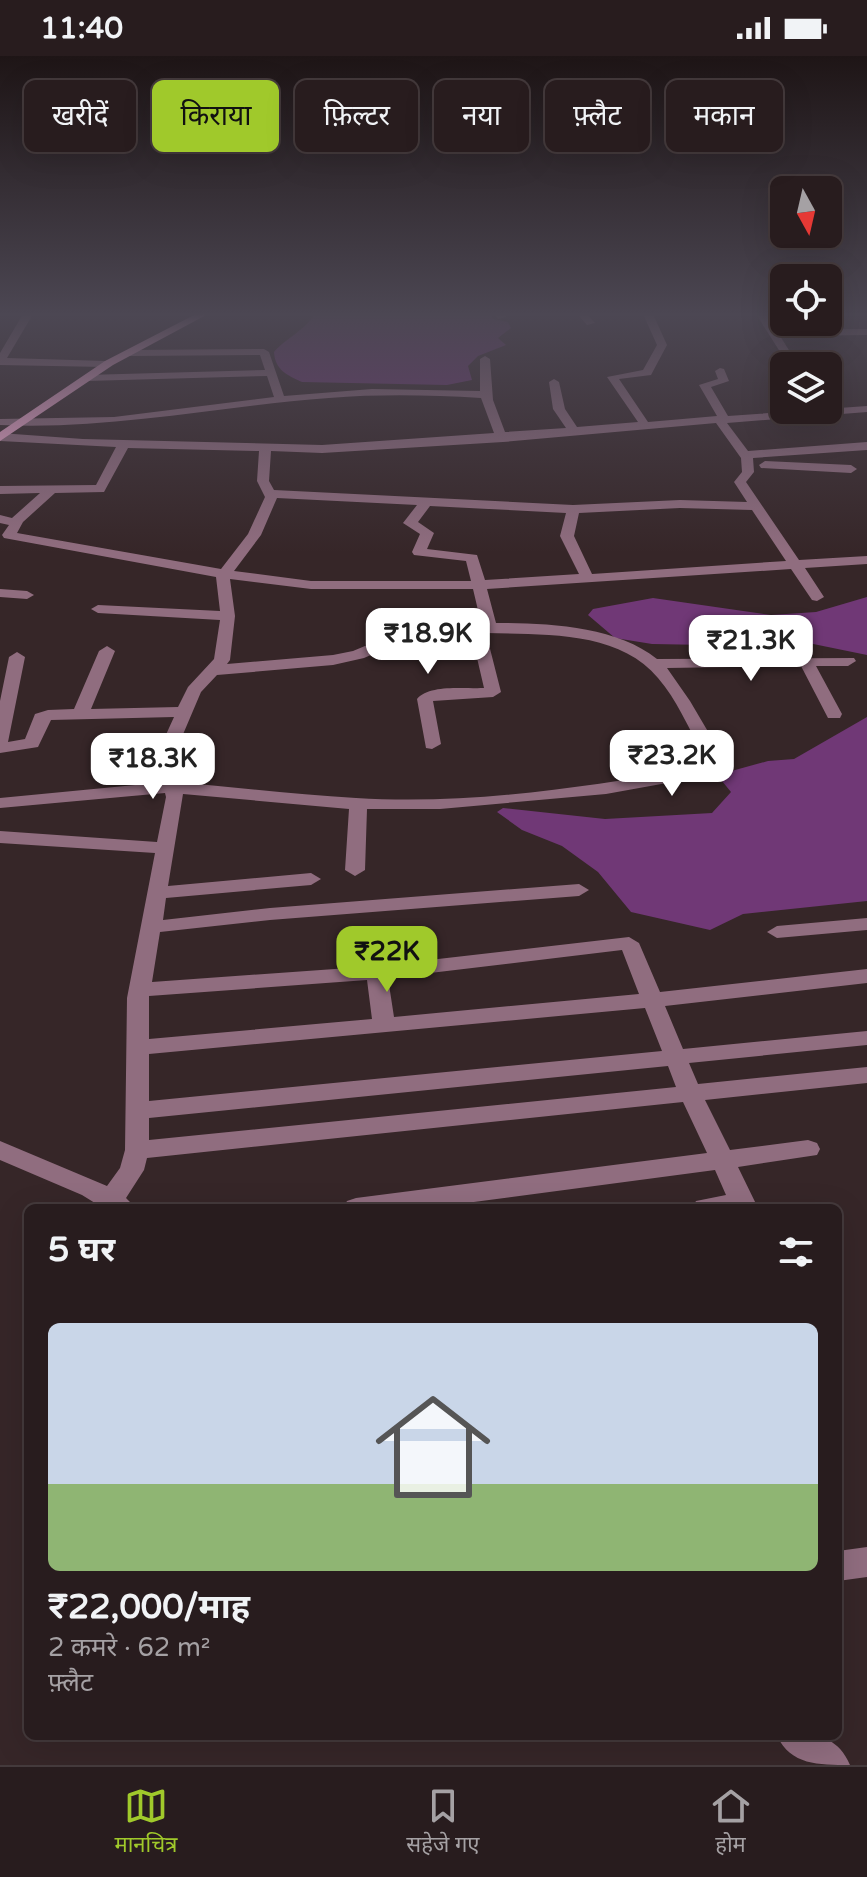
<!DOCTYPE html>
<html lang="hi">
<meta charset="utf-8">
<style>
:root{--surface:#281c1e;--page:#302527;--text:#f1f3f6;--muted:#a5a1a4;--line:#443a3c;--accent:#a0c92b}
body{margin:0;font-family:"Varela Round","Noto Sans Devanagari",sans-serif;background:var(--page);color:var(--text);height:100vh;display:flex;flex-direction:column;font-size:30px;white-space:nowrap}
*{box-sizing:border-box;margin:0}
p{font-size:26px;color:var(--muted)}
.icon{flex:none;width:44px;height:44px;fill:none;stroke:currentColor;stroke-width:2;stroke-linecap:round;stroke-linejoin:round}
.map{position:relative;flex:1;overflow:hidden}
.side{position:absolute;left:24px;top:1148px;width:818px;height:536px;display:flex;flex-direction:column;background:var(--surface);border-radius:12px;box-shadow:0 8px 32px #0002,0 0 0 2px var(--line)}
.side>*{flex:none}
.hud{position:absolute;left:24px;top:24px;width:820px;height:72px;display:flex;gap:16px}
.needle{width:52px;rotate:172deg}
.controls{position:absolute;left:770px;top:120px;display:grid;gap:16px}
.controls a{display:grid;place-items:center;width:72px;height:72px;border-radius:12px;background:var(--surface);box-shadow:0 8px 32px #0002,0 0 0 2px var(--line);font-size:40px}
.price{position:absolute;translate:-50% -68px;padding:0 18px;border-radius:16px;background:#fff;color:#222;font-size:26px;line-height:52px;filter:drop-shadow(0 2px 4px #0008)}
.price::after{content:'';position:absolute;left:50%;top:48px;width:24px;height:18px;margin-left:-12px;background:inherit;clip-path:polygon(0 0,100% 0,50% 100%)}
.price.on{background:var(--accent);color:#111}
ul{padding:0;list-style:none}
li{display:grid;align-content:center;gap:16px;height:424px;padding:0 24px}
li span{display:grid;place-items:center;height:248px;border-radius:12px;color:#555}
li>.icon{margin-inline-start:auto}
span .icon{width:144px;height:144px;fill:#fffc;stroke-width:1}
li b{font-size:34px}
h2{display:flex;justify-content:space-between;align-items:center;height:96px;padding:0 24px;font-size:34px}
.pill{padding:0 28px;border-radius:12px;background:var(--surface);box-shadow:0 8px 32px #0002,0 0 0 2px var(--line);font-size:28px;line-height:72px}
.pill.on{background:var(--accent);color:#111}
.status{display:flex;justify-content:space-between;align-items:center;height:56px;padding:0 40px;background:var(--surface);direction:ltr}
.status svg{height:22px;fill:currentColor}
.menu{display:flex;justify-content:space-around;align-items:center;height:112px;border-top:2px solid var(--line);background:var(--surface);font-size:22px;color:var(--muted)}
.menu a{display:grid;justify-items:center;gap:4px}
.menu .on{color:var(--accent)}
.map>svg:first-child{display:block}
.water{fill:#703876}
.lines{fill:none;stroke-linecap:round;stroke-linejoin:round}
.minor{fill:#906d7f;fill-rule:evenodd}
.major{fill:#f7add4;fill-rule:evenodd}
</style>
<div class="status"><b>11:40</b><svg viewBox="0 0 49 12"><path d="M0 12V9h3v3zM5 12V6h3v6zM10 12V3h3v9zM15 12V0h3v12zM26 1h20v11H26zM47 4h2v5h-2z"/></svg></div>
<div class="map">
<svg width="867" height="1709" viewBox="0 0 867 1709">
<rect width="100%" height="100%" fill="#362628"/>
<g class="water">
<path d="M 314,258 L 491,258 L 493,263 L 508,266 L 511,272 L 498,282 L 506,289 L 478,300 L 468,310 L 472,324 L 447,329 L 302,326 C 287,319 275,314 274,296 C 285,283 308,272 314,258 Z"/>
<polygon points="867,541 867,599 784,582 708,589 652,588 615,582 588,559 593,553 653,542 771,559 816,556"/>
<polygon points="867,661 867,845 743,858 710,874 631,856 598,816 562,790 522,774 497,756 503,752 605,763 712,757 731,736 717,719 768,705 794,703"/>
</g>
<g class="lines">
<g class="minor">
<polygon points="23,258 33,258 7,302 106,305 111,308 106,311 0,309 0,297"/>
<polygon points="495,258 505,258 506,261 498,263"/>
<polygon points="577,258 587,258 595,267 587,269"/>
<path d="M 643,258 L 653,258 L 667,289 L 651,319 L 619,323 L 648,366 L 717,360 L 699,329 L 718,323 L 715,315 L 720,312 L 724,313 L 729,325 L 711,331 L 728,360 L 867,350 L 867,356 L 727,367 L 748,395 L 867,386 L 867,394 L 753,402 L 754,416 L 746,426 L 799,504 L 867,500 L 867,508 L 805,512 L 824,541 L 817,545 L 812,544 L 791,513 L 487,533 L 496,567 C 546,567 616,570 657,603 L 854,602 L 856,605 L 848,610 L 816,610 L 842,658 L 840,662 L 828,662 L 801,610 L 667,612 L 690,645 L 720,696 L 711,714 L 700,721 L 606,738 L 440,753 L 367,753 L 365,814 L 355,820 L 345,814 L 349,753 L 183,738 L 168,830 L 311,817 L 321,823 L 311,829 L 166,842 L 163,864 L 270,852 L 579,828 L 589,834 L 579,840 L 270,864 L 160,876 L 152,926 L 377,910 L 629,881 L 639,887 L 660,936 L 867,913 L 867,927 L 665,950 L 683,993 L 867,975 L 867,989 L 689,1007 L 698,1028 L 867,1011 L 867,1027 L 705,1044 L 730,1094 L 808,1084 L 817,1087 L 820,1093 L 817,1099 L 738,1111 L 758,1152 L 692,1152 L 696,1145 L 726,1139 L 715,1114 L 428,1152 L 343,1152 L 347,1145 L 356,1142 L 707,1097 L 683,1046 L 147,1102 L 144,1114 L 126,1142 L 136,1152 L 103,1152 L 82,1139 L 0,1104 L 0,1085 L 107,1130 L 120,1112 L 125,1094 L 127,942 L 155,797 L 0,787 L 0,775 L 157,786 L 166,741 L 165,737 L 0,752 L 0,742 L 156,727 L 149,716 L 174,661 L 51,664 L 38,691 L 0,697 L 0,645 L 9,601 L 17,596 L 25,601 L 8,686 L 25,683 L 35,658 L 48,654 L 74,653 L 99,595 L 107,590 L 115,595 L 91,653 L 178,651 L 188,631 L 214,603 L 220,564 L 98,557 L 91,553 L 98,549 L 220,555 L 216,521 L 4,482 L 2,479 L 9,469 L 0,467 L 0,459 L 12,462 L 40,437 L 0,438 L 0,430 L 96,429 L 116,391 L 0,385 L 0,377 L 83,383 L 322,389 L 494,377 L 481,342 C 430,339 380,338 329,342 C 218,350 111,374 0,369 L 0,363 L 114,361 L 274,341 L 267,320 L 86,325 L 81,322 L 86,319 L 265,314 L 260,299 L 128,300 L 123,297 L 128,294 L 264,293 L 269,296 L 284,340 L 372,333 L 480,335 L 480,303 L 485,300 L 490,303 L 493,344 L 505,376 L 566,372 L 553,353 L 549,326 L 554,323 L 559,326 L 565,353 L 577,371 L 638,366 L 607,321 L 643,314 L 657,289 ZM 716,367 L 741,402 L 742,416 L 734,426 L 747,446 L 680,444 L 573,449 L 274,434 L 269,425 L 271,395 L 322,397 L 503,386 ZM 128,392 L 259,395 L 257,425 L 265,441 L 248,478 L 221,513 L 17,477 L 23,466 L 55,437 L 104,436 ZM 277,442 L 417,449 L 403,467 L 420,478 L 412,496 L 414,499 L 466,505 L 471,525 L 311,525 L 234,515 L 261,479 ZM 430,450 L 566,457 L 560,480 L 579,518 L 485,524 L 477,499 L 427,493 L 434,477 L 418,466 ZM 680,452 L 752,454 L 786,505 L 592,518 L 574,480 L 579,457 ZM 230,523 L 311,533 L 473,533 L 481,567 L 408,572 L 353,595 L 333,599 L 227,608 L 230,604 L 235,560 ZM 471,576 L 484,632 C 465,633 429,628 417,643 L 426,692 L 432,693 L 441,688 L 433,645 L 493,641 L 501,636 L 486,577 C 543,579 618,574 658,622 C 677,644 688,671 702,696 L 698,707 L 689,713 C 581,732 466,749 356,742 C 296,739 235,731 175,726 L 167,716 L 201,636 L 217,619 L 333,609 L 364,602 L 412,581 ZM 622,894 L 639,938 L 394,961 L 388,922 ZM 367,924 L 372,963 L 149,983 L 149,940 ZM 645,952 L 662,995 L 149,1045 L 149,998 ZM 668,1010 L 676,1031 L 149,1084 L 149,1062 Z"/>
<polygon points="756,258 766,258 776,274 867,273 867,279 780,280 799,310 789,310"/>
<polygon points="765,405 851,409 857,413 851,417 761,412 759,409"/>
<polygon points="0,533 27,535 34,539 27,543 0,541"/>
<polygon points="867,862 867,874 777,882 767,876 777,870"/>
<polygon points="867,1491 867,1521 838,1525 838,1495"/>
<path d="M 777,1680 C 808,1680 835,1674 850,1709 C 818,1709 791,1709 777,1680 Z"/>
</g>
<polygon class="major" points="196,258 208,258 113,309 0,385 0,376 105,305"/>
</g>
<linearGradient id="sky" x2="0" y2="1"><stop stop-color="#1e1516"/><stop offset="0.52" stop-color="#4c4753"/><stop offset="1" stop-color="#4c4753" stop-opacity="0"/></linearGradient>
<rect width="867" height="497" fill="url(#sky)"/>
</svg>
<div class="controls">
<a><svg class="needle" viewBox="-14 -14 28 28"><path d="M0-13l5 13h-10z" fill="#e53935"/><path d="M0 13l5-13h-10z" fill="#a5a1a4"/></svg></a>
<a><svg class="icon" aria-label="locate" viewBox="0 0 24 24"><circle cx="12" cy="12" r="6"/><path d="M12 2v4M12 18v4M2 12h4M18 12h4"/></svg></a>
<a><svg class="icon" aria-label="layers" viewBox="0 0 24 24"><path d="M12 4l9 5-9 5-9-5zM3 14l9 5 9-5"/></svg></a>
</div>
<b class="price" style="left:428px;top:620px">₹18.9K</b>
<b class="price" style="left:751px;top:627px">₹21.3K</b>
<b class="price" style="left:672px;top:742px">₹23.2K</b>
<b class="price" style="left:153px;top:745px">₹18.3K</b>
<b class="price on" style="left:387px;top:938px">₹22K</b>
<div class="hud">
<a class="pill">खरीदें</a>
<a class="pill on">किराया</a>
<a class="pill">फ़िल्टर</a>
<a class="pill">नया</a>
<a class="pill">फ़्लैट</a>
<a class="pill">मकान</a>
</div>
<section class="side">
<h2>5 घर<svg class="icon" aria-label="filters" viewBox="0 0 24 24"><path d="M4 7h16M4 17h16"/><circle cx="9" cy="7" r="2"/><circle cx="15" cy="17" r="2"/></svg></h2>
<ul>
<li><span style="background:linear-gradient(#c9d6e8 65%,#8fb573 0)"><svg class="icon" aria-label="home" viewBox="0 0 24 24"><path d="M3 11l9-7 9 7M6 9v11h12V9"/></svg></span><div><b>₹22,000/माह</b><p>2 कमरे · 62 m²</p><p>फ़्लैट</p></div></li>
</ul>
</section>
</div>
<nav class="menu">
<a class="on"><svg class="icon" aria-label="map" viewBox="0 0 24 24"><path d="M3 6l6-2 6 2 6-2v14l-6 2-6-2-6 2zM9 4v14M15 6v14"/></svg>मानचित्र</a>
<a><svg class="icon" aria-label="saved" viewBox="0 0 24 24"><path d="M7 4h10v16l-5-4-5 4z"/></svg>सहेजे गए</a>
<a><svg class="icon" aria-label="home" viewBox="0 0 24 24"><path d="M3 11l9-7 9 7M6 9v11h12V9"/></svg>होम</a>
</nav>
